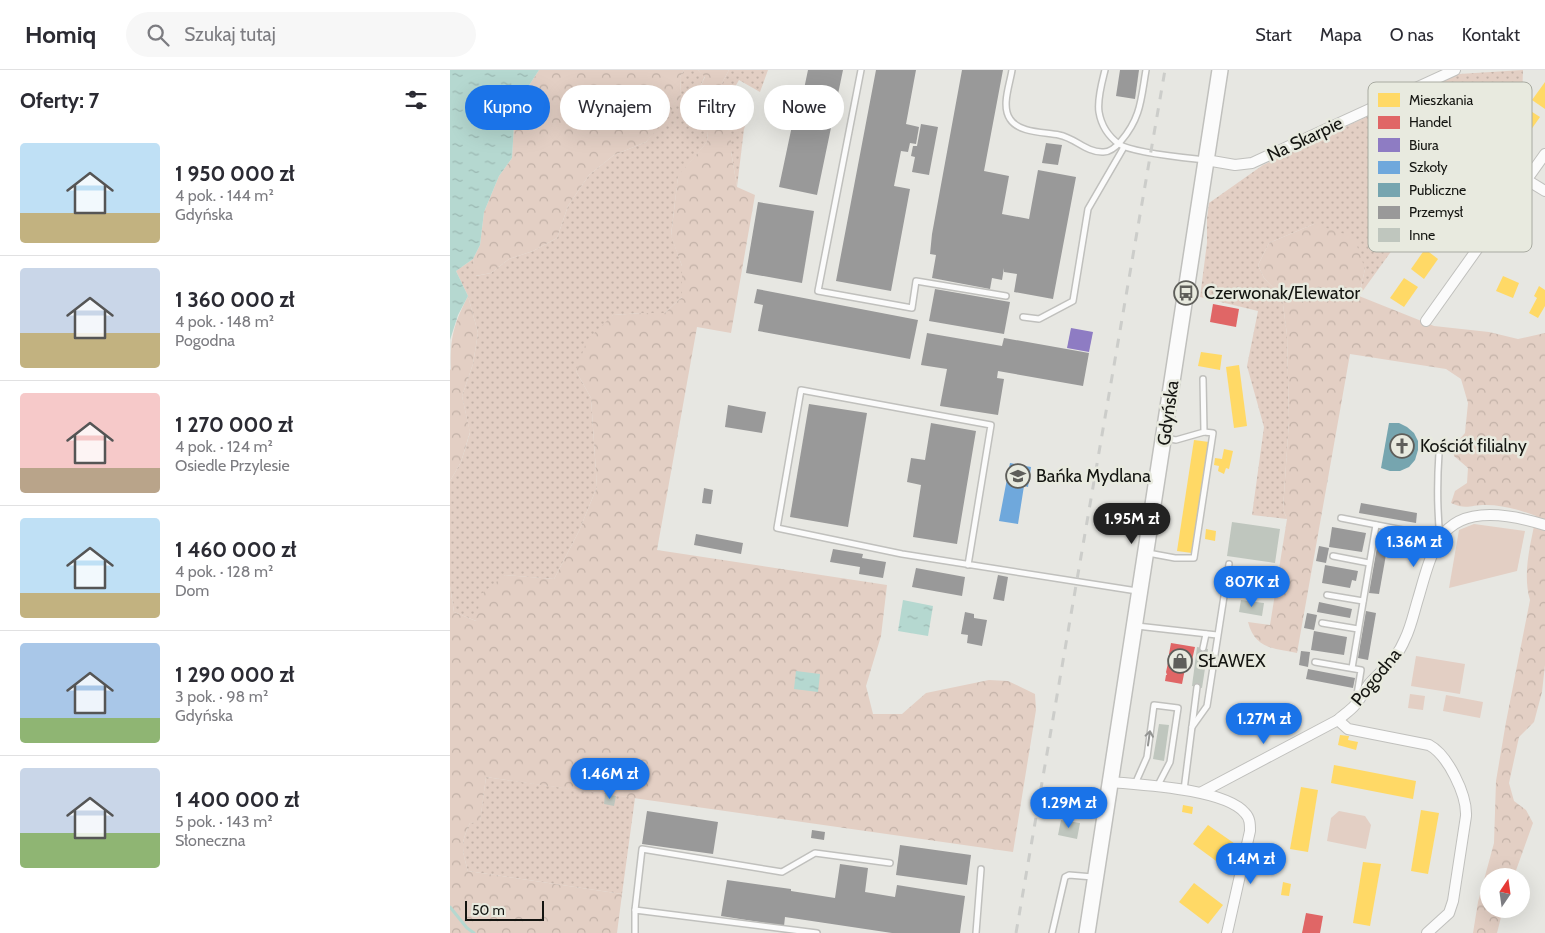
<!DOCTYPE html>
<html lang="pl">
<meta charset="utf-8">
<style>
:root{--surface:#fff;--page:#f7f7f7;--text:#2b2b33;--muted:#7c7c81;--line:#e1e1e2;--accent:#1a73e8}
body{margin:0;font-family:Cabin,sans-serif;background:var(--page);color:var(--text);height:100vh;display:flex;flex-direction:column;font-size:19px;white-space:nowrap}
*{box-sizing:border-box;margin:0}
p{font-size:16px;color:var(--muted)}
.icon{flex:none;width:28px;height:28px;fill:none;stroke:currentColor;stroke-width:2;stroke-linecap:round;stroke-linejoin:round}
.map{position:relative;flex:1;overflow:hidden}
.panel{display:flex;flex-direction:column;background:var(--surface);width:450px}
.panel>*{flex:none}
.guide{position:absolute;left:15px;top:15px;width:475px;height:45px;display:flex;gap:10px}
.needle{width:32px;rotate:13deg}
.buttons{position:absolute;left:1030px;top:798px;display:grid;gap:10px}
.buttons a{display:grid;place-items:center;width:50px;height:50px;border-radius:50%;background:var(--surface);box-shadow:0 5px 20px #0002;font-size:25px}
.scale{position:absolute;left:15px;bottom:12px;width:79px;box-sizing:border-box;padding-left:5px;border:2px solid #141511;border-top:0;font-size:14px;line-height:18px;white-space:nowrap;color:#141511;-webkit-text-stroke:4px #e8eadf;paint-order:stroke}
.price{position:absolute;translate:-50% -42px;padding:0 11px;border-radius:18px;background:var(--accent);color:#fff;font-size:16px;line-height:32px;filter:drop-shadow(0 1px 2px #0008)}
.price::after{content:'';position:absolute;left:50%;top:30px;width:15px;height:11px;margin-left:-8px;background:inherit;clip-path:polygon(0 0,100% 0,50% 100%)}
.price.on{background:#222;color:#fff}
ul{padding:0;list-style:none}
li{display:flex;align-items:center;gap:15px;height:125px;padding:0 20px}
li+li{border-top:1px solid var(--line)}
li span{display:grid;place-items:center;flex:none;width:140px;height:100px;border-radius:5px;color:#555}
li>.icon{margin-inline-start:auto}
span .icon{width:60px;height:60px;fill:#fffc;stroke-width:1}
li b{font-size:21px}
h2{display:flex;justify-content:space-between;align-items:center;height:60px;padding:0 20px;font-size:21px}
.pill{padding:0 18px;border-radius:22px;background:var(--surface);box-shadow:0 5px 20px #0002;font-size:18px;line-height:45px}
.pill.on{background:var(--accent);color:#fff}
header{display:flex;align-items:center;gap:30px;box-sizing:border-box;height:70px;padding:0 25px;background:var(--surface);border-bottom:1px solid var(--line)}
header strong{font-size:24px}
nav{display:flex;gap:28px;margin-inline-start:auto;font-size:18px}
.search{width:350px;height:45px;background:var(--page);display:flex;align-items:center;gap:12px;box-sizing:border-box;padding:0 18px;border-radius:28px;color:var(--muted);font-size:19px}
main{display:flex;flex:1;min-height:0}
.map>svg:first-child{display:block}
.grass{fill:url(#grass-dots)}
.forest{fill:url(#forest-crowns)}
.park{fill:#e3cfc4}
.water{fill:url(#water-ripples)}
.homes{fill:#ffd966}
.shops{fill:#e06666}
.offices{fill:#8e7cc3}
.schools{fill:#6fa8dc}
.public{fill:#76a5af}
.industry{fill:#999}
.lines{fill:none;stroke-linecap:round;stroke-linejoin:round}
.stream{stroke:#b5d8d0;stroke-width:3}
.building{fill:#bfc6be}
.lane-casing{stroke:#c0c0bd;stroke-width:8}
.street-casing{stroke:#c0c0bd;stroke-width:12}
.secondary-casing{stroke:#c0c0bd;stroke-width:18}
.lane{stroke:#fbfbfb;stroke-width:5}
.street{stroke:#fbfbfb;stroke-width:10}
.secondary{stroke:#fbfbfb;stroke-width:15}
.rail{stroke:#cccdca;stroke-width:3;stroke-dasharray:9 9;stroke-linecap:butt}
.oneway{stroke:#939492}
.labels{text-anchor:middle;stroke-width:5;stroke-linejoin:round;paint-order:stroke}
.street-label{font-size:18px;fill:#141511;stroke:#e8eadf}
.poi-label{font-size:18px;fill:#141511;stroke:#e8eadf;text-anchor:start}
.key{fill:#e8eadf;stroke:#a8aaa1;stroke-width:1}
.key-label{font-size:14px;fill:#141511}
</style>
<header>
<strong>Homiq</strong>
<div class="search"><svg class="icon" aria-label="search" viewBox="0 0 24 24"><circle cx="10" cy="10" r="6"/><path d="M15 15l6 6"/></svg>Szukaj tutaj</div>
<nav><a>Start</a><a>Mapa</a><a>O nas</a><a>Kontakt</a></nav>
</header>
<main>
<section class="panel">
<h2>Oferty: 7<svg class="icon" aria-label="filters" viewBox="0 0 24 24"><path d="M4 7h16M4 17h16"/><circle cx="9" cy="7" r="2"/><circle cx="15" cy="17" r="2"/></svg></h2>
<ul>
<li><span style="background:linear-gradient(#bfe0f5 70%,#c2b280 0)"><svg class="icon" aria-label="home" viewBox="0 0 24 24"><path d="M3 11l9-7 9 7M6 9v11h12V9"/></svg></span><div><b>1 950 000 zł</b><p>4 pok. · 144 m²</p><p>Gdyńska</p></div></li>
<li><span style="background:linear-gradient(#c9d6e8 65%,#c2b280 0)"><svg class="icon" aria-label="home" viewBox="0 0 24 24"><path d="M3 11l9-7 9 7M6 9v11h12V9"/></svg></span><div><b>1 360 000 zł</b><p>4 pok. · 148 m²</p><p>Pogodna</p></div></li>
<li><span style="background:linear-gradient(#f6c9c9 75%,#b9a48a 0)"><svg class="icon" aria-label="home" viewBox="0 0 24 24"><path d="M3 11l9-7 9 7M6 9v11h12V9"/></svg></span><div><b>1 270 000 zł</b><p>4 pok. · 124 m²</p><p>Osiedle Przylesie</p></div></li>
<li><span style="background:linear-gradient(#bfe0f5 75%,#c2b280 0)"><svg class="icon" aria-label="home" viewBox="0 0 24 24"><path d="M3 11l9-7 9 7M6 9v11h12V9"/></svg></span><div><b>1 460 000 zł</b><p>4 pok. · 128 m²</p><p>Dom</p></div></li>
<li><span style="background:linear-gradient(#a9c7e8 75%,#8fb573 0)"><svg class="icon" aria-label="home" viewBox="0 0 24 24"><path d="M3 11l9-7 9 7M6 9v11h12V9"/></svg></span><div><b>1 290 000 zł</b><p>3 pok. · 98 m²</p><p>Gdyńska</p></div></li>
<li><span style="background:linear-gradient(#c9d6e8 65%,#8fb573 0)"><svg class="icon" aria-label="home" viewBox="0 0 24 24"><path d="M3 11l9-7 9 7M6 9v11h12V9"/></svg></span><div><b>1 400 000 zł</b><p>5 pok. · 143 m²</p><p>Słoneczna</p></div></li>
</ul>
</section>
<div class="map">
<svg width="1095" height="863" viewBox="0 0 1095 863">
<defs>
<pattern id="grass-dots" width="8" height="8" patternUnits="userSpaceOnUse" patternTransform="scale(1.25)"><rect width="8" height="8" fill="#e3cfc4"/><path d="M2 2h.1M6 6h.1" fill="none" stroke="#c2b1a7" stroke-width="1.8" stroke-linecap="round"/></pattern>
<pattern id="forest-crowns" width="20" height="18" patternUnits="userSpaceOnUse" patternTransform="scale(1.25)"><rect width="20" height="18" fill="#e3cfc4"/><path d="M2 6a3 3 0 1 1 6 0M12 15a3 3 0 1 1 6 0" fill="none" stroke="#c2b1a7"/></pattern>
<pattern id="water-ripples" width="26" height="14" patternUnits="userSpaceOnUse" patternTransform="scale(1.25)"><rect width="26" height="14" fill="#b5d8d0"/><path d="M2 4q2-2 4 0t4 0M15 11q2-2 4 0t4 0" fill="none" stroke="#9bb8b2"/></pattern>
</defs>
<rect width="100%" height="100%" fill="#e7e7e2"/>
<g class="grass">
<polygon points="234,0 248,0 255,6 247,23 246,32 259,50 257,72 228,107 221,165 232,196 232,227 215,243 192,243 163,245 126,301 141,328 147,417 129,461 104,509 55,505 26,551 4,542 0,516 0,411 11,392 20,363 12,326 23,294 28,263 18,226 6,201 23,189 26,206 41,203 59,189 83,181 107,168 118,136 139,105 164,85 196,72 231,26 230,7"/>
<polygon points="279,0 318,0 310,22 289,10 280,26 302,38 294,59 287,117 281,81 281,47 268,26 273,11"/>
<polygon points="1073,0 1072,28 1038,47 909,226 915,199 864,154 819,173 808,195 814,208 832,227 837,265 839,351 833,439 837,449 802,445 814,357 797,296 808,241 750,227 757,173 757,148 759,133 813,95 1009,4"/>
<path d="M 36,707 L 185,728 L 172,824 L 18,801 C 12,780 10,774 20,753 L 30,751 Z"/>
</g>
<g class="forest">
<polygon points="89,0 234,0 230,7 231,26 217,47 196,72 164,85 139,105 118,136 107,168 83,181 59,189 41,203 25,206 23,189 30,175 34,142 49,106 62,88 65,37"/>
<path d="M 248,0 L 279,0 L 273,11 L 268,26 L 281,47 L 281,81 L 287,117 L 305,125 L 281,263 L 247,257 L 207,480 L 437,515 L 431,566 L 416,616 L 423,644 L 452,644 L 476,623 L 539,610 L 558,611 L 585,624 L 586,640 L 563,782 L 36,707 L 30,752 L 20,753 C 10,774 12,780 18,801 L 172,824 L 167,863 L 0,863 L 0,516 L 4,542 L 26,551 L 31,524 L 55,505 L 104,509 L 129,461 L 147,417 L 141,328 L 126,301 L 137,270 L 163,245 L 192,243 L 215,243 L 232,227 L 232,196 L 221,166 L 228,106 L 257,72 L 259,50 L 246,32 L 247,23 L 255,7 Z"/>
<path d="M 864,154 L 904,167 L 915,199 L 909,226 L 984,256 L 1039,262 L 1068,269 L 1095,263 L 1095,595 L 1092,622 L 1084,652 L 1069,667 L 1059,713 L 1064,731 L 1076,740 L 1083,753 L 1064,806 L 1039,806 L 1039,839 L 1053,839 L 1047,863 L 1023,863 L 1028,832 L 1044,773 L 1046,711 L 1056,652 L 1080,530 C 1072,503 1081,473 1086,446 C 1070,440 1053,435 1036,435 C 1020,435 1016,440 1001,433 L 1005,421 L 1017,413 L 1018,398 L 1004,386 L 1003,377 L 1015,363 L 1018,333 L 1011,309 L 996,299 L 900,284 L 847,583 C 823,578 805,579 798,552 L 820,555 L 837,449 L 833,439 L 839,351 L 837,265 L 832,227 L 814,208 L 808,195 L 819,173 Z"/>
<path d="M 18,226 L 28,263 L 23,294 L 12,326 L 20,362 L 11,392 L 0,411 L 0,300 L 1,299 C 0,266 4,254 18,226 Z"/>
</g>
<g class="park">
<polygon points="1024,454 1075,461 1067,501 999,518 1009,460"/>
<polygon points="966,586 1015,594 1010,624 961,616"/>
<polygon points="960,624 975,626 973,640 958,638"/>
<polygon points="996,625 1033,632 1030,648 993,641"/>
<polygon points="889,741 915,746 921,755 916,779 877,771 881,748"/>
</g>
<g class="water">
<polygon points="0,0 89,0 65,37 62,88 49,106 34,142 30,175 23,189 6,201 18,226 8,245 0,270"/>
<polygon points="453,530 483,536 478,566 448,561"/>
<polygon points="346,601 370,604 368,622 344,619"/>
</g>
<g class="homes">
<polygon points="1095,12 1095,39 1082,30"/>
<polygon points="1076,38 1090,47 1076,67 1062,58"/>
<polygon points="975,179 988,189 974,209 961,199"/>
<polygon points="1053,206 1069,213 1063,228 1046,221"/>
<polygon points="954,208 968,217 954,237 940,228"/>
<polygon points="1089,216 1095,220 1095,236 1088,248 1079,243 1087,228 1084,226"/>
<polygon points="751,282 772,285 770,300 748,296"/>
<polygon points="789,295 797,356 784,358 776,297"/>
<polygon points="744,370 759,372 742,483 727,481"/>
<polygon points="774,379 783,381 779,399 776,398 774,404 768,401 769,396 764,395 765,388 772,389"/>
<polygon points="756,459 766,461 765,471 755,469"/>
<polygon points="890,665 899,666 898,670 908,672 906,680 888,675"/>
<polygon points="884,695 966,711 963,729 881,713"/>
<polygon points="851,717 868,720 858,782 840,779"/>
<polygon points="733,735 743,737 742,744 732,742"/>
<polygon points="971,740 989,743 978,804 961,801"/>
<polygon points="758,755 788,776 773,796 743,774"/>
<polygon points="913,792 931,794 920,856 903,853"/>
<polygon points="833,812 841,814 839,826 831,825"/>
<polygon points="744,813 773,835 758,854 729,832"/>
</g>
<g class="shops">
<polygon points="763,234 789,239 786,257 760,252"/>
<polygon points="721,573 745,577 740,599 735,599 732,614 715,611 716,605 717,605 716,602 720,584 719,584"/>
<polygon points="856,843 873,846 870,863 852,863"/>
</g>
<polygon class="offices" points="621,258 643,262 639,282 617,278"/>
<polygon class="schools" points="560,393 581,397 578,417 574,416 568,454 549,451"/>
<polygon class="public" points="939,353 949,353 957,357 964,363 968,371 968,380 965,390 959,397 950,401 940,401 931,398"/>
<g class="industry">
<polygon points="358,0 393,0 367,125 329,117 343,51 347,52"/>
<polygon points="426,0 466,0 456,54 469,57 466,74 460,73 458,82 451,81 444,116 460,119 441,221 386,211"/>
<polygon points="512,0 553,0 534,101 559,106 552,144 579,149 588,100 626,107 603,229 564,222 567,204 554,202 554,198 552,210 542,208 540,219 482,208 486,185 480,184 482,164"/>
<polygon points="670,0 689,0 685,29 666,26"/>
<polygon points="471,54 488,57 479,105 462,102 465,87 461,86 463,76 467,76"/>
<polygon points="596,73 612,75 608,95 592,93"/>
<polygon points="308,132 364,141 352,213 296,203"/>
<polygon points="307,219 468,250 460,289 308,261 313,235 304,233"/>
<polygon points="485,219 560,232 554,264 479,251"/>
<polygon points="477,263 552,276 554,268 639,283 633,316 548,301 547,308 554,309 548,345 490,336 497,299 471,295"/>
<polygon points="359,334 417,343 398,457 340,447"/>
<polygon points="278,335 316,342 312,363 275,357"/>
<polygon points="481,353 526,361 507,474 463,467 471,415 457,412 461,388 475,390"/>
<polygon points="254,418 263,420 261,434 252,433"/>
<polygon points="911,433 967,443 966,453 909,443"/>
<polygon points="882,457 916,463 912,482 879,477"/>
<polygon points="246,464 293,473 291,484 244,475"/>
<polygon points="929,466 939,468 929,524 919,523"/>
<polygon points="869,476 879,478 876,493 866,491"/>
<polygon points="383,479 413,484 412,488 436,492 433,508 409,504 410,497 380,492"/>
<polygon points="875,495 908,501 906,511 902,510 900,518 872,513"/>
<polygon points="466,498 515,507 512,526 462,517"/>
<polygon points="548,505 558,507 554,531 543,529"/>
<polygon points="869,532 902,539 900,548 867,542"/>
<polygon points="916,541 926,543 918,590 908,588"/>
<polygon points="515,542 524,544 524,548 537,550 532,576 517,573 518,565 511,564"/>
<polygon points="857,543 867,545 864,560 854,558"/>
<polygon points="864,561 897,567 894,585 861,580"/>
<polygon points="851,581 860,582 858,597 849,595"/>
<polygon points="858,599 905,608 903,618 856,609"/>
<polygon points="197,741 268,752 263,784 192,774"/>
<polygon points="362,760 375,762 374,770 361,768"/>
<polygon points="450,775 521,785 517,815 446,805"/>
<polygon points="390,794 418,798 415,822 445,827 447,815 515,826 510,863 442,863 335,847 334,856 271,846 277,810 341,819 341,821 385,828"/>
</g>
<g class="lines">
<polyline class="stream" points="0,837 17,858 24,863"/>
</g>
<g class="building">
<polygon points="782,452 830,459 825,493 777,486"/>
<polygon points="791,530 814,533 812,546 789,542"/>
<polygon points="747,577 758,579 752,618 742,616"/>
<polygon points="709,654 719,655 714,691 703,689"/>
<polygon points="155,724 166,726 164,736 154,734"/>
<polygon points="611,750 630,753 627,769 608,765"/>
</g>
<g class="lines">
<g class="lane-casing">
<g id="lane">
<polyline points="411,0 368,221 462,238 466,211 556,226"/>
<path d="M 562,0 C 560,14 551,36 560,49 C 569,63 594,62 609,65 C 625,68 636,82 652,82 C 660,83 666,77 671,71 C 691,48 691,29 696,0"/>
<path d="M 655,0 C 652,12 647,29 649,42 C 651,54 658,66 669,74 C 682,83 737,88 755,90"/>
<polyline points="573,247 589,249 623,231 638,139 674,77"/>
<polyline points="715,368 726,370 754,362 753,309"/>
<path d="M 989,383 C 987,412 987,439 990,468"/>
<polyline points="891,448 958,461"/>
<polyline points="698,483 725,488 744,488 763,363 754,362"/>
<polyline points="883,486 919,493"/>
<polyline points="518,495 541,355 351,320 327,458 452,484 687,521"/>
<polyline points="877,525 913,531"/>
<polyline points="872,553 908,559"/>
<polyline points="687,556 767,565"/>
<polyline points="753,578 756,564"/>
<polyline points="865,592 911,600 906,631"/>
<polyline points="902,598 926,455"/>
<polyline points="742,657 757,636 779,494"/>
<polyline points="685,714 697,687 704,635 728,638 720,692 707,717"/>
<polyline points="734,720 747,617"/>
<polyline points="185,840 192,779 332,802 365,783 440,793"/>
<polyline points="185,863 185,840 367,863"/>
<polyline points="526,863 531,799"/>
<polyline points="602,863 615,807 619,805 643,807"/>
</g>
</g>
<g class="street-casing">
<g id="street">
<polyline points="756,90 785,95 802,93 1005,0"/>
<polyline points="1077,110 1095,121"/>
<polyline points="976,251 1095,84"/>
<path d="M 888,650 L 898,659 L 979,675 C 998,685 1017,725 1016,746 L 1003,831 L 999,843 L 977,863"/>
<path d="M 661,712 C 693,715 775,719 795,743 C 800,748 800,754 800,761 L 777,863"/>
<path d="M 752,722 L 888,650 C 893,645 900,641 905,635 C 911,629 914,620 920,613 C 934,598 947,589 955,569 C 961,557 964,542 968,529 C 974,509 979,487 990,469 C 1011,434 1063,445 1095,455"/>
</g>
</g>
<g class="secondary-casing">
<polyline id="secondary" points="637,863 770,0"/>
</g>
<use href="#lane" class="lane"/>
<use href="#street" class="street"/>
<use href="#secondary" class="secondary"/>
<polyline class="rail" points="566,863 715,0"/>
</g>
<defs><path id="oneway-shaft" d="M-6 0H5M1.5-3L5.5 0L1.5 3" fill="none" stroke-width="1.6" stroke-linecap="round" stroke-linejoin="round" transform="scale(1.25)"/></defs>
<use class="oneway" href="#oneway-shaft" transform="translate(699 668) rotate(-82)"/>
<defs>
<g id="bus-ring" transform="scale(1.25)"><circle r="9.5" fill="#e8eadf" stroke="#5e5e5a" stroke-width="1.5"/><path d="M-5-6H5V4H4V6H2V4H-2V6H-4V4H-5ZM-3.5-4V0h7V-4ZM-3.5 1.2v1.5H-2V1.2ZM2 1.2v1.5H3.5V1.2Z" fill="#5e5e5a"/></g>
<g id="church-ring" transform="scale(1.25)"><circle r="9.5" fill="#e8eadf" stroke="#5e5e5a" stroke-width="1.5"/><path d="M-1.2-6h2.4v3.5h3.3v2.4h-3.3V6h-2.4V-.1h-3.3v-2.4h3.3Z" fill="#5e5e5a"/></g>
<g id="school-ring" transform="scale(1.25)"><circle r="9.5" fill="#e8eadf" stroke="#5e5e5a" stroke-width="1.5"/><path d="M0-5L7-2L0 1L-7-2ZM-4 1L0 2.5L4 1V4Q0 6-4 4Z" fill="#5e5e5a"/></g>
<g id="shop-ring" transform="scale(1.25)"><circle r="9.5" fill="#e8eadf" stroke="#5e5e5a" stroke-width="1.5"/><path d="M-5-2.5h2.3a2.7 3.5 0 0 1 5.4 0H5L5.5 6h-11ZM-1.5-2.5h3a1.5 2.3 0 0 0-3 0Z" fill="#5e5e5a"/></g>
</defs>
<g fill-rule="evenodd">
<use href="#bus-ring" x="736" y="223"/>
<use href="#church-ring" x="952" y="376"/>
<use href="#school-ring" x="568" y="406"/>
<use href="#shop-ring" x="730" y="591"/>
</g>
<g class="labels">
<g class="street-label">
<text transform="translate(855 69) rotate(-25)" y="6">Na Skarpie</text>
<text transform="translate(718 343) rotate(-82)" y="6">Gdyńska</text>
<text transform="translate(926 607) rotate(-51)" y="6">Pogodna</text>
</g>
<g class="poi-label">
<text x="754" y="229">Czerwonak/Elewator</text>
<text x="970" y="382">Kościół filialny</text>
<text x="586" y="412">Bańka Mydlana</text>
<text x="748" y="597">SŁAWEX</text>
</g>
</g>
<rect x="918" y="12" width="164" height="170" rx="8" class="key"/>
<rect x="928" y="23" width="22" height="14" fill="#ffd966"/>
<rect x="928" y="46" width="22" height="13" fill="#e06666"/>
<rect x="928" y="68" width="22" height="14" fill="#8e7cc3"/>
<rect x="928" y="91" width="22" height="13" fill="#6fa8dc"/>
<rect x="928" y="113" width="22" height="14" fill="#76a5af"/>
<rect x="928" y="136" width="22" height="13" fill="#999"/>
<rect x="928" y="158" width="22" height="14" fill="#bfc6be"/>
<g class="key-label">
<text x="959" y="35">Mieszkania</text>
<text x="959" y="57">Handel</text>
<text x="959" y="80">Biura</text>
<text x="959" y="102">Szkoły</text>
<text x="959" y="125">Publiczne</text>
<text x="959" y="147">Przemysł</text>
<text x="959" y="170">Inne</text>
</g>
</svg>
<div class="buttons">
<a><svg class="needle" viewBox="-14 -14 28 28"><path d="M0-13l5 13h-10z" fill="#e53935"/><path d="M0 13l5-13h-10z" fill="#7c7c81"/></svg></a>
</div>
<div class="scale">50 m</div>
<b class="price on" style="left:682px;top:475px">1.95M zł</b>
<b class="price" style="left:964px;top:498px">1.36M zł</b>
<b class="price" style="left:802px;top:538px">807K zł</b>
<b class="price" style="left:814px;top:675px">1.27M zł</b>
<b class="price" style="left:160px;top:730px">1.46M zł</b>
<b class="price" style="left:619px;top:759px">1.29M zł</b>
<b class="price" style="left:801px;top:815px">1.4M zł</b>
<div class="guide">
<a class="pill on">Kupno</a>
<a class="pill">Wynajem</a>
<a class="pill">Filtry</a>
<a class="pill">Nowe</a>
</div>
</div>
</main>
